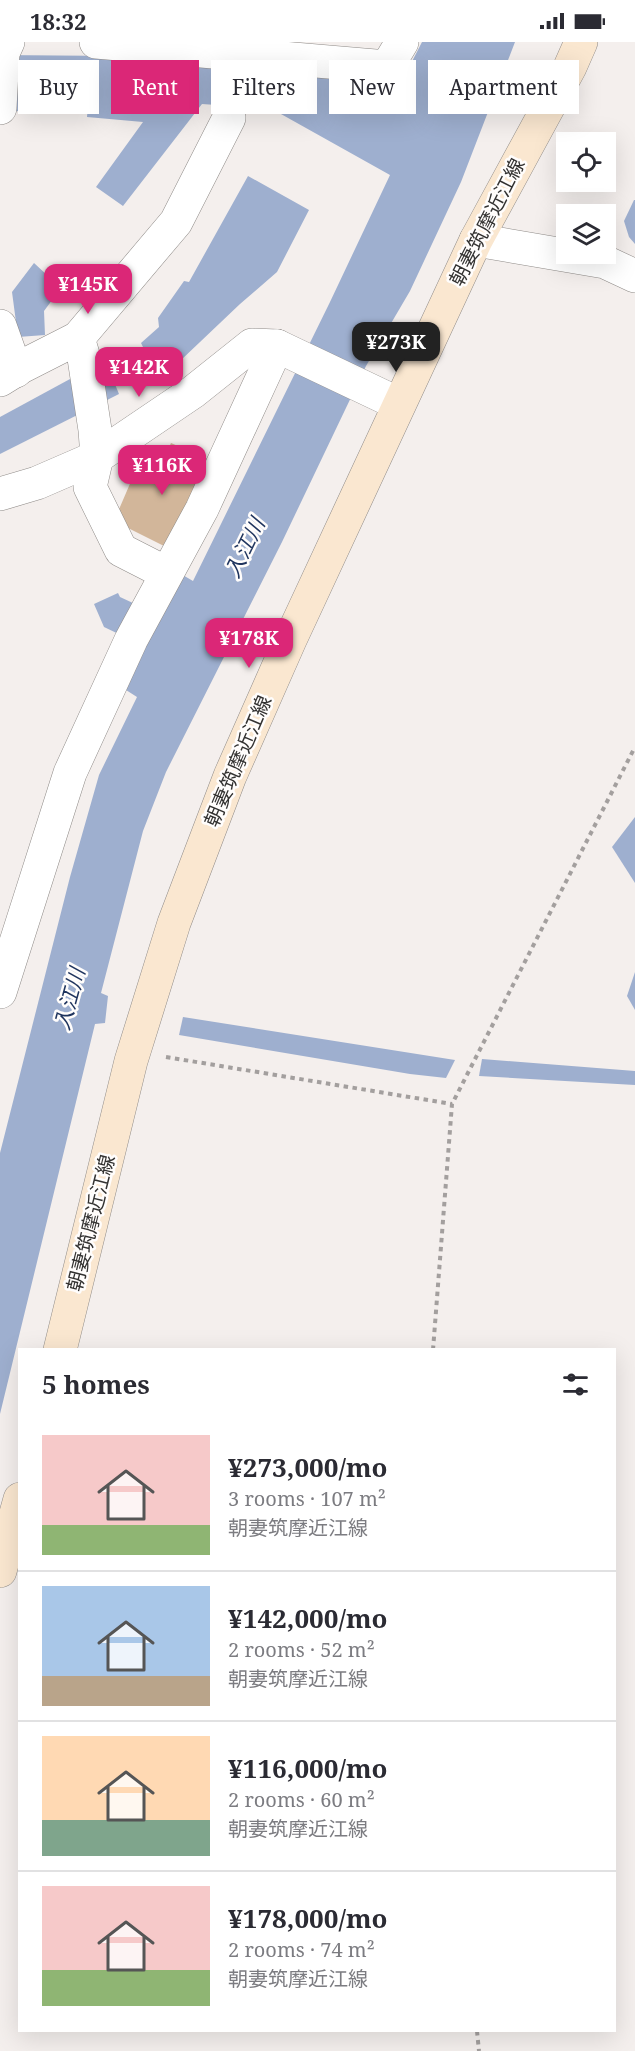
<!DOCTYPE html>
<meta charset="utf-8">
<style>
:root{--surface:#fff;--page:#f7f7f7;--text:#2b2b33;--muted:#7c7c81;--line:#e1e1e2;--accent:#db2777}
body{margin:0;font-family:"Noto Serif","Noto Sans JP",serif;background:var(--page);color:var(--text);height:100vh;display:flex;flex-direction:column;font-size:22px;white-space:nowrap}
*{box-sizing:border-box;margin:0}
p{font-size:20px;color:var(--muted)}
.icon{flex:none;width:33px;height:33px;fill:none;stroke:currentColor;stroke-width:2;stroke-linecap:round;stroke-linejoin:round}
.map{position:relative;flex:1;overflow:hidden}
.details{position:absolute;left:18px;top:1306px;width:598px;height:684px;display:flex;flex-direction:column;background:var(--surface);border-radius:0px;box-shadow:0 6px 24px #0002}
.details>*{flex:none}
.banner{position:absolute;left:18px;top:18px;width:600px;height:54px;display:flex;gap:12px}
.tools{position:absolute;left:556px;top:90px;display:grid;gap:12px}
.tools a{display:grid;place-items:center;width:60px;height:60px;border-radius:0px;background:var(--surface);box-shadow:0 6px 24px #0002;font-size:30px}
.price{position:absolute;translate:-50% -51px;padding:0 14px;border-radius:12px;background:var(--accent);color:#fff;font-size:20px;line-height:39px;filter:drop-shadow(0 2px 3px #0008)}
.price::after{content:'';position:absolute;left:50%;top:36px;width:18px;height:14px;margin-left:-9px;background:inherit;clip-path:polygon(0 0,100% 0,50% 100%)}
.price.current{background:#222;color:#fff}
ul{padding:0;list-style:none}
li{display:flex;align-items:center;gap:18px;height:150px;padding:0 24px}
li+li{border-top:2px solid var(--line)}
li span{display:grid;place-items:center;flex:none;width:168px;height:120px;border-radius:0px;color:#555}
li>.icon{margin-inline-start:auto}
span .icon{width:72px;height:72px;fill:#fffc;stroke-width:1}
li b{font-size:26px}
h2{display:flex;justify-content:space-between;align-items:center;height:72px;padding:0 24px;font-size:26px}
.tag{padding:0 21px;border-radius:0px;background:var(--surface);box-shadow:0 6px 24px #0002;font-size:21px;line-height:54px}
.tag.current{background:var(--accent);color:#fff}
.status{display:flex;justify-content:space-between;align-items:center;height:42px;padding:0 30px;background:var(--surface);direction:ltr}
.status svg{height:16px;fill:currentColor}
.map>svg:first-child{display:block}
.water{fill:#9eafcf}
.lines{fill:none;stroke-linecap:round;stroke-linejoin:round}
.stream{stroke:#9eafcf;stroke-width:9}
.river{stroke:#9eafcf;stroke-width:56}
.building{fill:#d2b69a}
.street-casing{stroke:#8f8b88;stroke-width:34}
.secondary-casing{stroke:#8f8b88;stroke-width:34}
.path{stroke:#a39f9e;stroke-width:4;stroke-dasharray:4.5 4.5;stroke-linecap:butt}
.street{stroke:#fff;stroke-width:33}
.secondary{stroke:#fae7d0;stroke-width:33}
.labels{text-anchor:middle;stroke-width:5;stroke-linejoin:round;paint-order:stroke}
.street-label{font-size:20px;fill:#333231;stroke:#fffdfc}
.water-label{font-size:21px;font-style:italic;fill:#1e335d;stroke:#fffdfc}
</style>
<div class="status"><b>18:32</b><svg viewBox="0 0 49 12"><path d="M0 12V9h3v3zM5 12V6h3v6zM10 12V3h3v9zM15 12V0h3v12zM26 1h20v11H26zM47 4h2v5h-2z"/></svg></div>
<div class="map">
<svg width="635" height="2009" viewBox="0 0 635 2009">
<rect width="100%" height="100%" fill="#f4efed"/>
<g class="water">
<polygon points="422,0 515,0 461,140 410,249 366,324 282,500 166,730 143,789 101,951 108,954 105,981 95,982 0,1372 0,1111 70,835 99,733 137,655 126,648 146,605 104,585 94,562 118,551 120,555 161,574 181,532 193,539 330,260 390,133 272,67 202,62 123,164 96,145 143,80 87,75 88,63 35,71 41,16 274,25 400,43"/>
<polygon points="248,134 309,168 277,230 240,262 180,319 157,333 141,301 159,285 158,276 184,239 189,240"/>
<polygon points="634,158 635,158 635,202 629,195 624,179"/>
<polygon points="34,221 61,246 44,269 45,293 18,295 12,250"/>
<polygon points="105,318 119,352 0,412 0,375"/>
<polygon points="635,775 635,841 612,805"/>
<polygon points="635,930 635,968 627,954"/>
<polygon points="183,975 455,1018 446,1036 410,1032 179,993"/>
<polygon points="482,1017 635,1029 635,1043 479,1034"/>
</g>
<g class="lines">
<polyline class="stream" points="103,339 157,310"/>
<polyline class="river" points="0,41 114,42"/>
</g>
<polygon class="building" points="171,401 210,418 168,506 114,479 135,430 155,436"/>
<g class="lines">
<g class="street-casing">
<g id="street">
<polyline points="96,0 387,25 402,0"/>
<polyline points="0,66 3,11 8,0"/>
<polyline points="476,198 605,220 635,234"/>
<polyline points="0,284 16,329"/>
<polyline points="78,296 176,180 229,76"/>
<polyline points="0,338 21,325 78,296 84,316 95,388 97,415 90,445 121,508 166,531"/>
<polyline points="0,452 37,441 97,415 193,350 252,303 277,304 399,362"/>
<polyline points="0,950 70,731 131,598 202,467 277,304"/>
</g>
</g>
<g class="secondary-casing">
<g id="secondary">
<polyline points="60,1308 131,1019 174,881 230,734 290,598 476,198 570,25 581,0"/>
<polyline points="0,1529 20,1457"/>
</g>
</g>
<g class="path">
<polyline points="166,1015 452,1062"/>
<polyline points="433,1308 452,1062 635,705"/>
<polyline points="477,1989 479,2009"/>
</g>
<use href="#street" class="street"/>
<use href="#secondary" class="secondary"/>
</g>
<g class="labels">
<g class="street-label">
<text transform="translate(487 180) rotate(-63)" y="7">朝妻筑摩近江線</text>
<text transform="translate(238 719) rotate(-67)" y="7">朝妻筑摩近江線</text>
<text transform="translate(91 1181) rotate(-76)" y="7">朝妻筑摩近江線</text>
</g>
<g class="water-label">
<text transform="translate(245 506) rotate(-64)" y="7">入江川</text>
<text transform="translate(70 957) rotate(-75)" y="7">入江川</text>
</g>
</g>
</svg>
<div class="tools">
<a><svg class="icon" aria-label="locate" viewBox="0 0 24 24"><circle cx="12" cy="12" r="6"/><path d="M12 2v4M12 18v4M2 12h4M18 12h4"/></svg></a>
<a><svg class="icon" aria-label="layers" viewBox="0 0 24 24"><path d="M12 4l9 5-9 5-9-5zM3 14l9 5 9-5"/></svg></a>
</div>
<b class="price" style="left:88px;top:273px">¥145K</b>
<b class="price current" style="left:396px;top:331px">¥273K</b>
<b class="price" style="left:139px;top:356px">¥142K</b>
<b class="price" style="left:162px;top:454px">¥116K</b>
<b class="price" style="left:249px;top:627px">¥178K</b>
<div class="banner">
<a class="tag">Buy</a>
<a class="tag current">Rent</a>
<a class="tag">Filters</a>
<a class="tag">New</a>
<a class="tag">Apartment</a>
</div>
<section class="details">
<h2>5 homes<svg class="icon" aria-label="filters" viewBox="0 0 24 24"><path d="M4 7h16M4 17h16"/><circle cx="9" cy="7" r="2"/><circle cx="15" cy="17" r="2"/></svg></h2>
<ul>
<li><span style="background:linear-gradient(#f6c9c9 75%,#8fb573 0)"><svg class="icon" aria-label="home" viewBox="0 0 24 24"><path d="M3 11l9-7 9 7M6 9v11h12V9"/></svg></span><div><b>¥273,000/mo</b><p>3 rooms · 107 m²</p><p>朝妻筑摩近江線</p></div></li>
<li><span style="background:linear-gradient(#a9c7e8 75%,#b9a48a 0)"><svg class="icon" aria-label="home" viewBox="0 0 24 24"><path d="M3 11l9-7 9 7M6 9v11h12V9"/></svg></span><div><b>¥142,000/mo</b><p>2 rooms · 52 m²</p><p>朝妻筑摩近江線</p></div></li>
<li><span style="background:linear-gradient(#ffd9b3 70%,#7fa58c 0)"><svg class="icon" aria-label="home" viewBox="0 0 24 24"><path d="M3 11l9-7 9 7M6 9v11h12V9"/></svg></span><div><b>¥116,000/mo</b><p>2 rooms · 60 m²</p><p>朝妻筑摩近江線</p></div></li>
<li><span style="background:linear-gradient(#f6c9c9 70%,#8fb573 0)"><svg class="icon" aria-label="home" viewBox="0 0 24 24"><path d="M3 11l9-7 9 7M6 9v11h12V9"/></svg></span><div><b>¥178,000/mo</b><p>2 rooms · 74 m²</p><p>朝妻筑摩近江線</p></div></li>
</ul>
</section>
</div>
